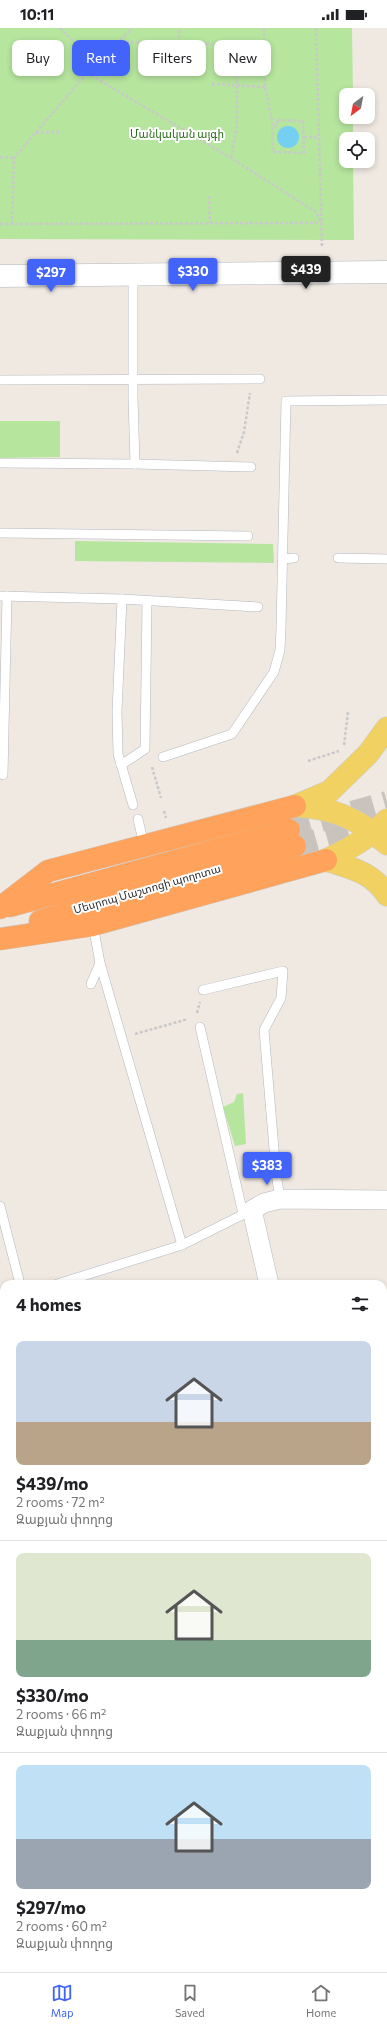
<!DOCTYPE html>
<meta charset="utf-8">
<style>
:root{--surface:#fff;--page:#f6f6f6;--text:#202124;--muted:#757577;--line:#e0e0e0;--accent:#4264fb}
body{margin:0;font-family:Commissioner,"Noto Sans Armenian",sans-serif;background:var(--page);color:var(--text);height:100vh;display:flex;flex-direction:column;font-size:15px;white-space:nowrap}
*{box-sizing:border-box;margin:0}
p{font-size:13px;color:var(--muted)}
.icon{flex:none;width:22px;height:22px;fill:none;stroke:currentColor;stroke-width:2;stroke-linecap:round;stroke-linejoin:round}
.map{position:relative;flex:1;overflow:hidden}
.side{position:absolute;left:0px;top:1252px;width:387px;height:692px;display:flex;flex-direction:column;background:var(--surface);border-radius:12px 12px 0 0;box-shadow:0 2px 6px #0003}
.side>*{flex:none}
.banner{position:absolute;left:12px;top:12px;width:363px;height:36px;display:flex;gap:8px}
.needle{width:26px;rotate:212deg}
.fabs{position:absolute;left:339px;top:60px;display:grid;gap:8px}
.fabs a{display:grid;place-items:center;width:36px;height:36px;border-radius:8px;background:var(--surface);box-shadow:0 2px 6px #0003;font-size:20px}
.price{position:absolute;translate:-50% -34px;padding:0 9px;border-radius:4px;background:var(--accent);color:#fff;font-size:13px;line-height:26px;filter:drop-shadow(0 1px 2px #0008)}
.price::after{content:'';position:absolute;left:50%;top:24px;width:12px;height:9px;margin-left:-6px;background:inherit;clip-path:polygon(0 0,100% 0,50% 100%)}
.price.selected{background:#222;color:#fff}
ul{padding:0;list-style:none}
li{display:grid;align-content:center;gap:8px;height:212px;padding:0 16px}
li+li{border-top:1px solid var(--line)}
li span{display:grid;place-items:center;height:124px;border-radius:8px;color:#555}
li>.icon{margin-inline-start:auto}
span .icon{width:72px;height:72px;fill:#fffc;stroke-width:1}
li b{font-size:17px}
h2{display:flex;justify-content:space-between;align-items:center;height:48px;padding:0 16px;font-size:17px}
.pill{padding:0 14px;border-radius:8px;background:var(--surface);box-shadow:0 2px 6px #0003;font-size:14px;line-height:36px}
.pill.selected{background:var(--accent);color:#fff}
.status{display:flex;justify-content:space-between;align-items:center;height:28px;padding:0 20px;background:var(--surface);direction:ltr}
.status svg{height:11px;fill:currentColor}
.menu{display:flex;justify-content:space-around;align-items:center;height:56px;border-top:1px solid var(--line);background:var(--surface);font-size:11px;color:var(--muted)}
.menu a{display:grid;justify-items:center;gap:2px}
.menu .selected{color:var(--accent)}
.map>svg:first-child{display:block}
.green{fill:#b6e59e}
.water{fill:#75cff0}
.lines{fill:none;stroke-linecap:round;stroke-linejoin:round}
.highway-tunnel{stroke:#c8c4bd;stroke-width:22;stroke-dasharray:22 11;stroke-linecap:butt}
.lane-casing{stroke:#b4b7c1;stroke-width:10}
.street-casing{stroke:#b4b7c1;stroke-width:20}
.secondary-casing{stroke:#b4b7c1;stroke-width:23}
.primary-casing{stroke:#c9c9c9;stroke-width:23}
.highway-casing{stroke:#c9c9c9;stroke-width:23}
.path{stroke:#c9c9c9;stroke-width:2.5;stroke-dasharray:3 2;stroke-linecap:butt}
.lane{stroke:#fff;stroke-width:9}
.street{stroke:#fff;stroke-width:19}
.secondary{stroke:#fff;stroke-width:22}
.primary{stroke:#f2d163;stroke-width:22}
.highway{stroke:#ffa35c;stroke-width:22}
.labels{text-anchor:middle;stroke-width:4;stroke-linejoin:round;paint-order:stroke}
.park-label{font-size:11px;fill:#2c6e1b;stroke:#fff}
.street-label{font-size:11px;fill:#2e2e2e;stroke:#fff}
</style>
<div class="status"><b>10:11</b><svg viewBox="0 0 49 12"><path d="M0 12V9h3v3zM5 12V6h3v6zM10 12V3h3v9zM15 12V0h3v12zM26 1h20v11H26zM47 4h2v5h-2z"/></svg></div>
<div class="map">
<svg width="387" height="1944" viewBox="0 0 387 1944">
<rect width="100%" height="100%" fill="#efe9e1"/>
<g class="green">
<polygon points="0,0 352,0 353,67 346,67 346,89 353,89 353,111 346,111 346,133 353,133 354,212 0,211"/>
<polygon points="0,393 60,393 60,429 0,430"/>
<polygon points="75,513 273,516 274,535 75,533"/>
<polygon points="243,1065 246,1116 235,1118 223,1079 234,1074 237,1066"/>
</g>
<circle class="water" cx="288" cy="109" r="11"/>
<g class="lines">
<g class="highway-tunnel">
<polyline points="289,802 387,774"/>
<polyline points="295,818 378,795"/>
</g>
<g class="lane-casing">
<g id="lane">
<polyline points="133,247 133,368 135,436"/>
<polyline points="0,352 260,351"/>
<polyline points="0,435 135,436 251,439"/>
<polyline points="0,505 248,508"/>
<polyline points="338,530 387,531"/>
<polyline points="282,531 294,530"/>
<polyline points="0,568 122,571 117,683 118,726 133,777"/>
<polyline points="122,571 258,579"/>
<polyline points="163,729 232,706 274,644 280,622 281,600 286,373 387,372"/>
<polyline points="121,737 145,721 147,573"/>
<polyline points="3,747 7,568"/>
<polyline points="138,791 144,817"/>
<polyline points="93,897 100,935 182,1217"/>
<polyline points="91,956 100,935"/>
<polyline points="203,962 283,943 281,970 264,1002 276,1145 280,1171"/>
<polyline points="200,999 243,1186"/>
<polyline points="0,1178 20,1256"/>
<polyline points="57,1256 182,1217 252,1182"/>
<polyline points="383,1666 387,1671"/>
</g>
</g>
<g class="street-casing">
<g id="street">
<polyline points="269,1256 252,1182 264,1175 280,1171 387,1172"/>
<polyline points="0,1919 4,1917"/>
<polyline points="161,1940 166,1944"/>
<polyline points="47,1944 49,1940"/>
</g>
</g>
<g class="secondary-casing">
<g id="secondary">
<polyline points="0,248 387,244"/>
<polyline points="383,1558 387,1558"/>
<polyline points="0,1604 4,1604"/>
</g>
</g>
<g class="primary-casing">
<g id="primary">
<polyline points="295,778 330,763 368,726 387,700"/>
<path d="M 296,778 C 334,780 359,791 387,816"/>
<path d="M 326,832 C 349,821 369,810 387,792"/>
<path d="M 326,832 C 351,840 372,844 387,867"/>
</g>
</g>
<g class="highway-casing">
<g id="highway">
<polyline points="10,878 289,802"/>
<polyline points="0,880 48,843 295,778"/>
<polyline points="40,893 295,818"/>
<polyline points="0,911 93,897 326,832"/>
</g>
</g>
<g class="path">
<polyline points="60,0 96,36"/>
<polyline points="264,0 265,59 272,93 273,124 304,125 303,93 277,92 277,98 272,98"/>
<polyline points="316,0 322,219"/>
<polyline points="116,14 264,17"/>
<polyline points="179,15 179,0"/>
<polyline points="87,45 231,130 316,184 321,195"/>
<polyline points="212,56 265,59"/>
<polyline points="36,105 59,104"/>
<polyline points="304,109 319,109"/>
<polyline points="0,129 14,130"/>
<polyline points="231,130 237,96 237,16"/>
<polyline points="209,168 210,195"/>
<polyline points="0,196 321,195"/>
<polyline points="12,196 14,130 87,45 132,0"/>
<polyline points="237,425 244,404 250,365"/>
<polyline points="344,717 348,684"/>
<polyline points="308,733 339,723"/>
<polyline points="152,739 161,770"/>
<polyline points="164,783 166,790"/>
<polyline points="197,985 200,974"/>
<polyline points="135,1006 188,991"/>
</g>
<use href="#lane" class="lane"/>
<use href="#street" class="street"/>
<use href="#secondary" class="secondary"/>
<use href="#primary" class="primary"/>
<use href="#highway" class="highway"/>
</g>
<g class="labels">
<g class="park-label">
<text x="177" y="110">Մանկական այգի</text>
</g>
<g class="street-label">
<text transform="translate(147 861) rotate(-16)" y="4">Մեսրոպ Մաշտոցի պողոտա</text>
</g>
</g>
</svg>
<div class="fabs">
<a><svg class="needle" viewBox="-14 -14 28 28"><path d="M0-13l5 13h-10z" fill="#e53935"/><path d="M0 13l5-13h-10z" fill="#757577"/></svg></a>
<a><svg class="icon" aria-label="locate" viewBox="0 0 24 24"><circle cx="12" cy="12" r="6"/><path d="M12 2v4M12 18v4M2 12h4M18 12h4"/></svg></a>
</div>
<b class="price selected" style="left:306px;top:262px">$439</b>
<b class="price" style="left:193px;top:264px">$330</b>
<b class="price" style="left:51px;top:265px">$297</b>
<b class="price" style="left:267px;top:1158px">$383</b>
<div class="banner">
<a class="pill">Buy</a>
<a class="pill selected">Rent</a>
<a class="pill">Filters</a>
<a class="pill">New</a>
</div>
<section class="side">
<h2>4 homes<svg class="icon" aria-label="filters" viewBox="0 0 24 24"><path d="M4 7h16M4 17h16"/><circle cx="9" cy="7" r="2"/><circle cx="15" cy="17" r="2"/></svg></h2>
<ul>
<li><span style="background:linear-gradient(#c9d6e8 65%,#b9a48a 0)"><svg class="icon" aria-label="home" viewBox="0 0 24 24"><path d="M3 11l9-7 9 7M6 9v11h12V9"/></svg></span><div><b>$439/mo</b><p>2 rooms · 72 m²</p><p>Զաքյան փողոց</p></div></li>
<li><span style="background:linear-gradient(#dfe7d0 70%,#7fa58c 0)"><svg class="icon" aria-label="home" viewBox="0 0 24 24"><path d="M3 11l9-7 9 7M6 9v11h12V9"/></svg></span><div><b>$330/mo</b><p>2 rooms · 66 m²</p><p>Զաքյան փողոց</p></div></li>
<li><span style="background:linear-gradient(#bfe0f5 60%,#9aa5b1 0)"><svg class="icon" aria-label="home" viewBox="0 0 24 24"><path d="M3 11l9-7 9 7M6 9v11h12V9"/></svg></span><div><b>$297/mo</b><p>2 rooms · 60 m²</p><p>Զաքյան փողոց</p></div></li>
</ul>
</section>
</div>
<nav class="menu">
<a class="selected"><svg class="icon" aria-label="map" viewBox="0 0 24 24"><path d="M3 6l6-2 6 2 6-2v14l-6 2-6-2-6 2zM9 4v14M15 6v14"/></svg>Map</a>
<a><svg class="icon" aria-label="saved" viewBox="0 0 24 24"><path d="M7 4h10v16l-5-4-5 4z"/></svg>Saved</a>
<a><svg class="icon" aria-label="home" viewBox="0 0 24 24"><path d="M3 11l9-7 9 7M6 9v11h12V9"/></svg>Home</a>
</nav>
